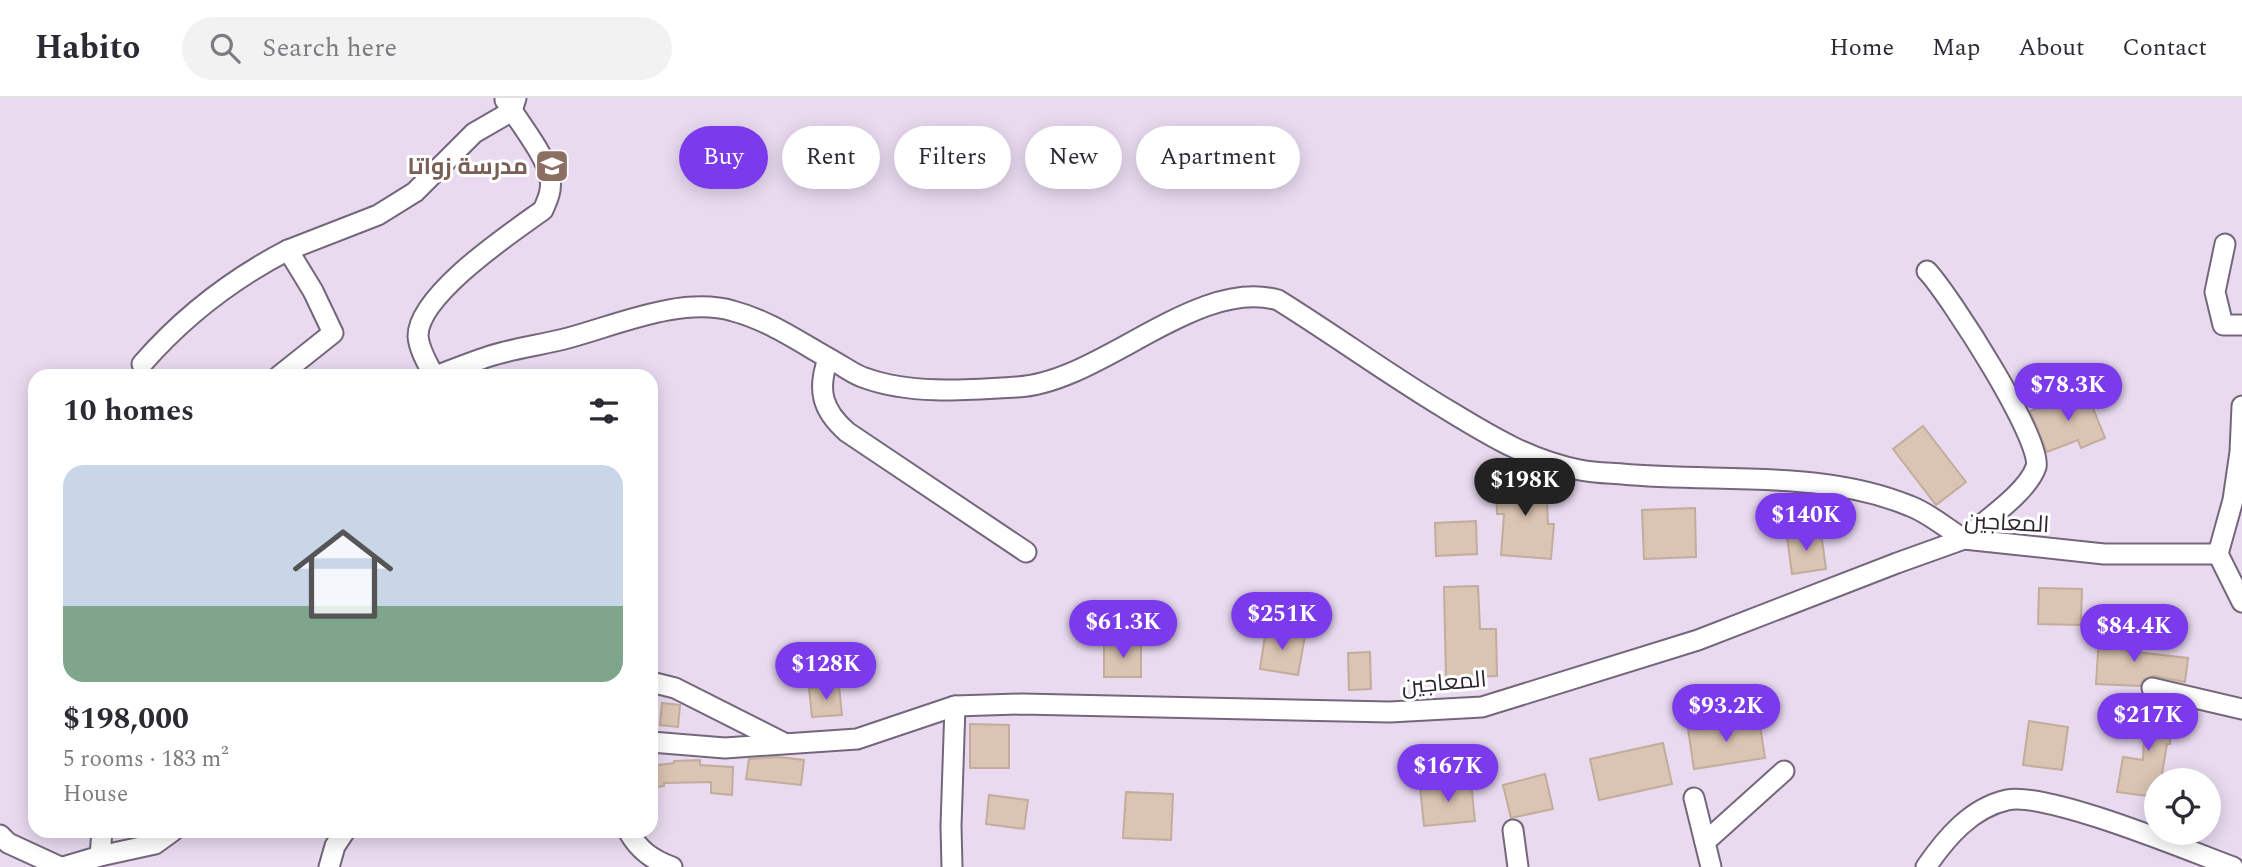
<!DOCTYPE html>
<meta charset="utf-8">
<style>
:root{--surface:#fff;--page:#f2f2f3;--text:#2b2b33;--muted:#7c7c81;--line:#e1e1e2;--accent:#7c3aed}
body{margin:0;font-family:Spectral,Cairo,serif;background:var(--page);color:var(--text);height:100vh;display:flex;flex-direction:column;font-size:26px;white-space:nowrap}
*{box-sizing:border-box;margin:0}
p{font-size:23px;color:var(--muted)}
.icon{flex:none;width:38px;height:38px;fill:none;stroke:currentColor;stroke-width:2;stroke-linecap:round;stroke-linejoin:round}
.map{position:relative;flex:1;overflow:hidden}
.drawer{position:absolute;left:28px;top:271px;width:630px;height:469px;display:flex;flex-direction:column;background:var(--surface);border-radius:21px;box-shadow:0 4px 18px #0003}
.drawer>*{flex:none}
.banner{position:absolute;left:679px;top:28px;width:665px;height:63px;display:flex;gap:14px}
.fabs{position:absolute;left:2144px;top:670px;display:grid;gap:14px}
.fabs a{display:grid;place-items:center;width:77px;height:77px;border-radius:50%;background:var(--surface);box-shadow:0 4px 18px #0003;font-size:35px}
.price{position:absolute;translate:-50% -60px;padding:0 16px;border-radius:24px;background:var(--accent);color:#fff;font-size:23px;line-height:46px;filter:drop-shadow(0 2px 4px #0008)}
.price::after{content:'';position:absolute;left:50%;top:42px;width:21px;height:16px;margin-left:-10px;background:inherit;clip-path:polygon(0 0,100% 0,50% 100%)}
.price.active{background:#222;color:#fff}
ul{padding:0;list-style:none}
li{display:grid;align-content:center;gap:14px;height:371px;padding:0 35px}
li span{display:grid;place-items:center;height:217px;border-radius:21px;color:#555}
li>.icon{margin-inline-start:auto}
span .icon{width:126px;height:126px;fill:#fffc;stroke-width:1}
li b{font-size:30px}
h2{display:flex;justify-content:space-between;align-items:center;height:84px;padding:0 35px;font-size:30px}
.pill{padding:0 24px;border-radius:32px;background:var(--surface);box-shadow:0 4px 18px #0003;font-size:24px;line-height:63px}
.pill.active{background:var(--accent);color:#fff}
header{display:flex;align-items:center;gap:42px;box-sizing:border-box;height:98px;padding:0 35px;background:var(--surface);border-bottom:2px solid var(--line)}
header strong{font-size:33px}
nav{display:flex;gap:38px;margin-inline-start:auto;font-size:24px}
.search{width:490px;height:63px;background:var(--page);display:flex;align-items:center;gap:18px;box-sizing:border-box;padding:0 24px;border-radius:38px;color:var(--muted);font-size:26px}
.map>svg:first-child{display:block}
.building{fill:#dac4b3;stroke:#c2ac9b;stroke-width:2}
.lines{fill:none;stroke-linecap:round;stroke-linejoin:round}
.street-casing{stroke:#74677b;stroke-width:23}
.street{stroke:#fff;stroke-width:19}
.labels{text-anchor:middle;stroke-width:6;stroke-linejoin:round;paint-order:stroke}
.education-label{font-size:23px;font-weight:bold;fill:#785e54;stroke:#fff;text-anchor:end}
.street-label{font-size:23px;fill:#2b252e;stroke:#fff}
</style>
<header>
<strong>Habito</strong>
<div class="search"><svg class="icon" aria-label="search" viewBox="0 0 24 24"><circle cx="10" cy="10" r="6"/><path d="M15 15l6 6"/></svg>Search here</div>
<nav><a>Home</a><a>Map</a><a>About</a><a>Contact</a></nav>
</header>
<div class="map">
<svg width="2242" height="769" viewBox="0 0 2242 769">
<rect width="100%" height="100%" fill="#e9daf0"/>
<g class="building">
<polygon points="2086,293 2105,340 2081,350 2078,342 2047,354 2030,313"/>
<polygon points="1923,328 1966,384 1936,407 1893,351"/>
<polygon points="1546,380 1548,426 1554,426 1551,461 1501,457 1504,416 1497,416 1496,382"/>
<polygon points="1695,410 1696,459 1644,461 1642,412"/>
<polygon points="1476,423 1477,456 1436,458 1435,425"/>
<polygon points="1821,434 1826,471 1792,476 1787,439"/>
<polygon points="1478,488 1480,531 1496,531 1497,578 1446,580 1444,489"/>
<polygon points="2039,490 2082,491 2081,527 2038,526"/>
<polygon points="1266,531 1305,538 1298,577 1260,571"/>
<polygon points="2099,537 2128,539 2127,553 2188,560 2185,584 2154,578 2144,581 2140,588 2096,586"/>
<rect x="1104" y="545" width="37" height="34"/>
<polygon points="1370,554 1371,591 1349,592 1348,555"/>
<polygon points="839,588 842,617 812,619 809,590"/>
<polygon points="2146,600 2171,607 2170,646 2167,646 2161,682 2156,682 2156,699 2117,694 2123,659 2143,662"/>
<polygon points="662,605 680,607 678,629 660,627"/>
<polygon points="1759,621 1765,660 1694,671 1688,631"/>
<polygon points="2029,623 2068,629 2062,672 2023,667"/>
<polygon points="970,626 1009,627 1009,670 970,670"/>
<polygon points="1663,645 1672,686 1599,702 1590,661"/>
<polygon points="778,659 804,662 801,687 746,681 749,661"/>
<polygon points="700,662 700,667 733,669 732,697 711,695 711,684 664,685 664,688 651,690 651,668 674,665 674,663"/>
<polygon points="1545,676 1553,711 1511,720 1503,687"/>
<polygon points="1471,684 1475,723 1424,728 1420,689"/>
<polygon points="1126,694 1173,696 1171,742 1123,740"/>
<polygon points="989,697 1028,702 1024,731 986,726"/>
</g>
<g class="lines">
<g class="street-casing">
<g id="street">
<polyline points="2225,146 2215,194 2223,227 2242,227"/>
<path d="M 828,261 C 817,292 822,312 847,334 L 1026,454"/>
<path d="M 142,266 C 183,219 232,181 288,152"/>
<polyline points="279,278 333,235 313,193 288,152 378,117 415,94 474,35 512,13 516,0"/>
<path d="M 434,278 C 428,266 419,252 418,238 C 418,197 511,135 543,112 C 548,101 552,92 550,80 C 547,59 517,21 505,2"/>
<path d="M 436,278 C 454,271 472,264 490,258 C 515,250 542,247 568,240 C 617,227 682,198 733,213 C 771,223 802,246 837,265 C 846,270 855,277 865,280 C 912,297 968,292 1017,289 C 1100,285 1196,179 1278,202 C 1336,238 1392,279 1451,314 C 1492,339 1532,363 1580,372 C 1594,375 1609,375 1622,376 C 1717,385 1820,371 1910,408 C 1929,415 1947,431 1964,441 C 1984,423 2027,395 2036,369 C 2044,344 1949,196 1927,173"/>
<polyline points="2242,308 2240,354 2233,402 2218,456 2242,504"/>
<polyline points="651,584 675,590 782,644"/>
<polyline points="2152,590 2242,611"/>
<polyline points="651,644 725,650 857,641 955,608 1022,606 1390,614 1482,609 1698,542 1897,465 1964,441 2104,456 2218,456"/>
<polyline points="1694,700 1711,769"/>
<polyline points="1513,732 1518,769"/>
<path d="M 628,733 C 639,752 651,761 672,769"/>
<polyline points="0,737 8,745 60,769"/>
<polyline points="1705,744 1784,673"/>
<polyline points="100,758 155,746 173,733"/>
<polyline points="63,769 100,758 102,733"/>
<polyline points="329,769 335,748 345,733"/>
<polyline points="952,769 951,728 955,608"/>
<path d="M 1926,769 C 1946,740 1971,710 2007,702 C 2046,693 2190,753 2233,769"/>
</g>
</g>
<use href="#street" class="street"/>
</g>
<defs>
<g id="school-square" transform="scale(1.75)"><rect x="-9" y="-9" width="18" height="18" rx="4" fill="#8d6e63" stroke="#fff"/><path d="M0-5L7-2L0 1L-7-2ZM-4 1L0 2.5L4 1V4Q0 6-4 4Z" fill="#fff"/></g>
</defs>
<g fill-rule="evenodd">
<use href="#school-square" x="552" y="68"/>
</g>
<g class="labels">
<g class="education-label">
<text x="528" y="76">مدرسة زواتا</text>
</g>
<g class="street-label">
<text transform="translate(2007 424) rotate(3)" y="8">المعاجين</text>
<text transform="translate(1444 584) rotate(-5)" y="8">المعاجين</text>
</g>
</g>
</svg>
<div class="fabs">
<a><svg class="icon" aria-label="locate" viewBox="0 0 24 24"><circle cx="12" cy="12" r="6"/><path d="M12 2v4M12 18v4M2 12h4M18 12h4"/></svg></a>
</div>
<b class="price" style="left:2068px;top:325px">$78.3K</b>
<b class="price active" style="left:1525px;top:420px">$198K</b>
<b class="price" style="left:1806px;top:455px">$140K</b>
<b class="price" style="left:1282px;top:554px">$251K</b>
<b class="price" style="left:1123px;top:562px">$61.3K</b>
<b class="price" style="left:2134px;top:566px">$84.4K</b>
<b class="price" style="left:826px;top:604px">$128K</b>
<b class="price" style="left:1726px;top:646px">$93.2K</b>
<b class="price" style="left:2148px;top:655px">$217K</b>
<b class="price" style="left:1448px;top:706px">$167K</b>
<div class="banner">
<a class="pill active">Buy</a>
<a class="pill">Rent</a>
<a class="pill">Filters</a>
<a class="pill">New</a>
<a class="pill">Apartment</a>
</div>
<section class="drawer">
<h2>10 homes<svg class="icon" aria-label="filters" viewBox="0 0 24 24"><path d="M4 7h16M4 17h16"/><circle cx="9" cy="7" r="2"/><circle cx="15" cy="17" r="2"/></svg></h2>
<ul>
<li><span style="background:linear-gradient(#c9d6e8 65%,#7fa58c 0)"><svg class="icon" aria-label="home" viewBox="0 0 24 24"><path d="M3 11l9-7 9 7M6 9v11h12V9"/></svg></span><div><b>$198,000</b><p>5 rooms · 183 m²</p><p>House</p></div></li>
</ul>
</section>
</div>
